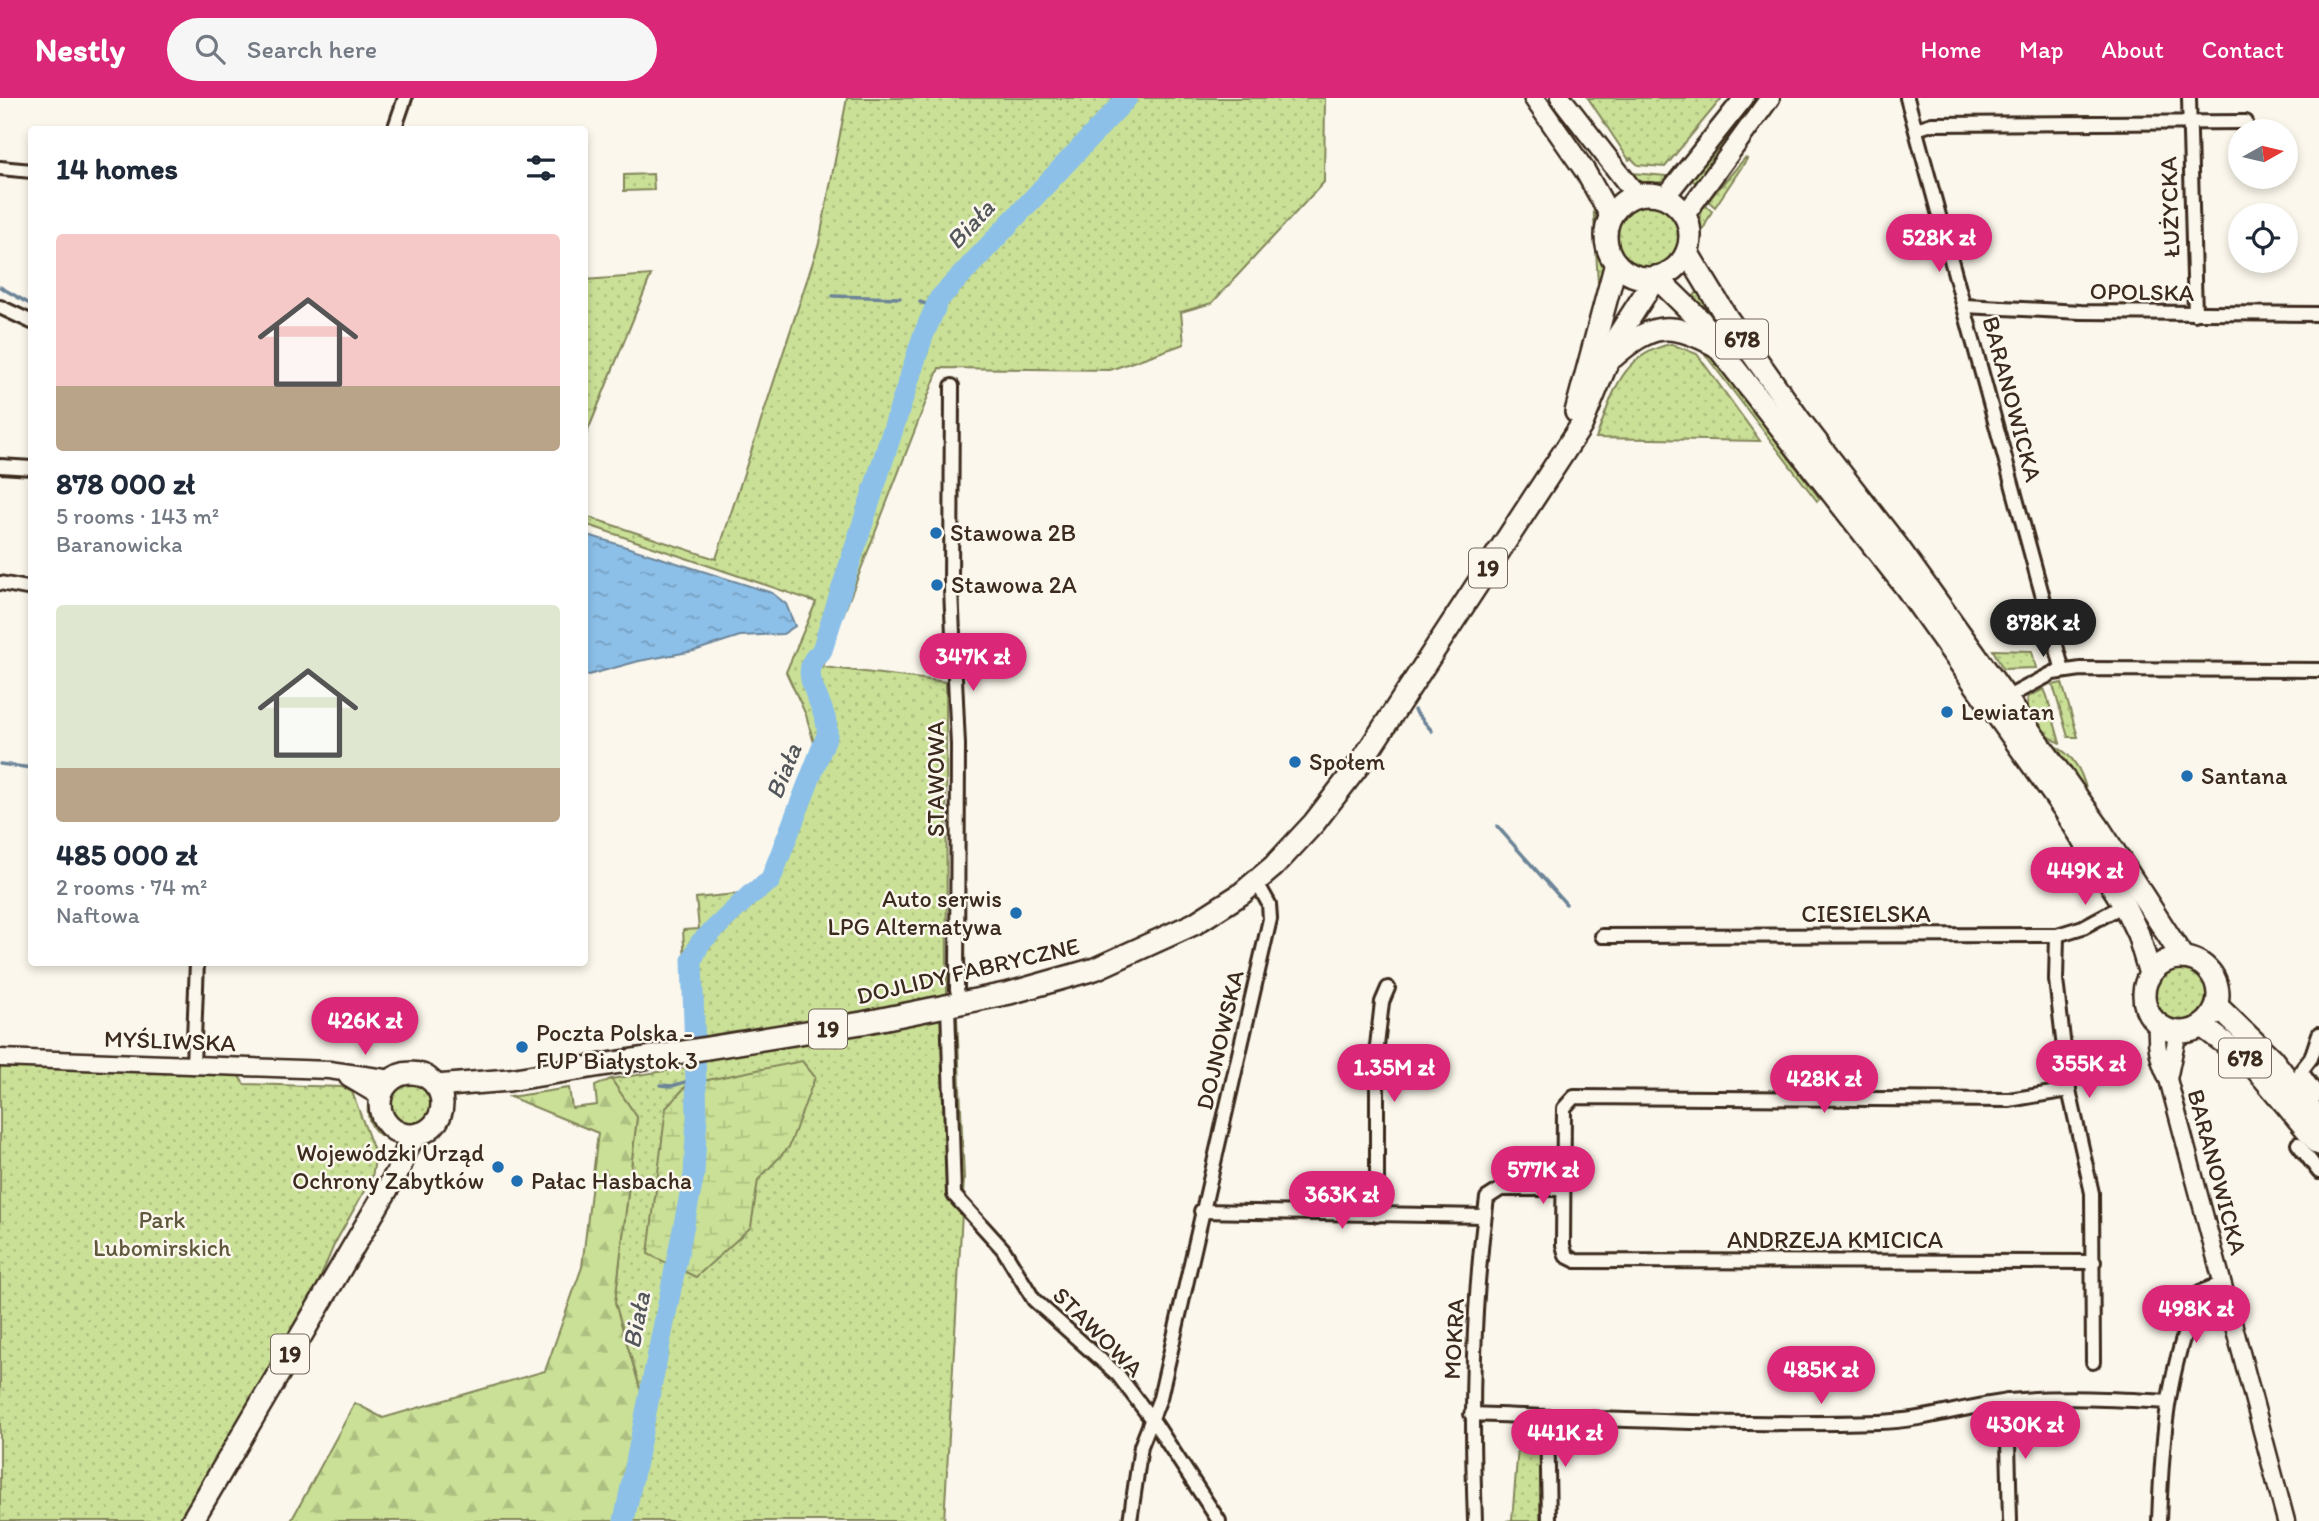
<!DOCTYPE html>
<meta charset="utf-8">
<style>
:root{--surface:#fff;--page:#f6f6f7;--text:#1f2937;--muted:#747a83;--accent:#db2777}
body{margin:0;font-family:Itim,sans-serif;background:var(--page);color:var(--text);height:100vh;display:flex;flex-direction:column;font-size:26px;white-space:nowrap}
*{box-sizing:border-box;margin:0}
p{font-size:23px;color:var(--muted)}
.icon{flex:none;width:38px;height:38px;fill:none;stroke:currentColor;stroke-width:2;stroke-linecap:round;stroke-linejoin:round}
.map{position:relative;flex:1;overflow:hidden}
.drawer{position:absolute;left:28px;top:28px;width:560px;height:840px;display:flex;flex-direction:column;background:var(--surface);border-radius:7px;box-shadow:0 4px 10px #0003}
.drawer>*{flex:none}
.needle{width:46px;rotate:82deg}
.tools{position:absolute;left:2228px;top:21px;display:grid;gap:14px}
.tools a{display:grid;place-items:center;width:70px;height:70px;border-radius:50%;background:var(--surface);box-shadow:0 4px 10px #0003;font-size:35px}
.price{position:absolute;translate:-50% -60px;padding:0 16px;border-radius:24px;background:var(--accent);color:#fff;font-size:23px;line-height:46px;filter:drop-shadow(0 2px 4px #0008)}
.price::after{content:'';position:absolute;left:50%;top:42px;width:21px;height:16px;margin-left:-10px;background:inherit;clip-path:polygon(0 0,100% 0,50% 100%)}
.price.active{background:#222;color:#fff}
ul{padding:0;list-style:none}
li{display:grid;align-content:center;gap:14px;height:371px;padding:0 28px}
li span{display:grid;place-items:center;height:217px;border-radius:7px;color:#555}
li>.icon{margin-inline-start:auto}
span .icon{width:126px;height:126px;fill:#fffc;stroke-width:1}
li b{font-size:30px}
h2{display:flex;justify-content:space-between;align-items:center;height:84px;padding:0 28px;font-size:30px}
header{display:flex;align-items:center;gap:42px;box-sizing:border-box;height:98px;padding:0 35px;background:var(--accent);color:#fff}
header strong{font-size:33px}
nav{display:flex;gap:38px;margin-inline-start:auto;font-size:24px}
.search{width:490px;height:63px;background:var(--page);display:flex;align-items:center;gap:18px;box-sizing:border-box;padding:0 24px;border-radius:38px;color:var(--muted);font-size:26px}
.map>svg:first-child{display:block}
.grass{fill:url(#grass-dots);stroke:#82855a;stroke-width:2}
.forest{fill:url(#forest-firs);stroke:#82855a;stroke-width:2}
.wetland{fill:url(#wetland-marsh);stroke:#82855a;stroke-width:2}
.water{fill:url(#water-ripples);stroke:#6c8498;stroke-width:2}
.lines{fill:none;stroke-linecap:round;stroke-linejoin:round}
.stream{stroke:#6c8498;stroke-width:3.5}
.river{stroke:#8cc0e9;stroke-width:21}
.minor-casing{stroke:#3b2a1e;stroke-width:18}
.tertiary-casing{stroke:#3b2a1e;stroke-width:21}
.secondary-casing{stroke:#3b2a1e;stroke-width:23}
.primary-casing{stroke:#3b2a1e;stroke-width:24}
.trunk-casing{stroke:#3b2a1e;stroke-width:26}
.minor{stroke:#fbf7ec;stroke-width:12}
.tertiary{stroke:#fbf7ec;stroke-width:16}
.secondary{stroke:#fbf7ec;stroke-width:18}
.primary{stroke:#fbf7ec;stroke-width:19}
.trunk{stroke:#fbf7ec;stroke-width:21}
.poi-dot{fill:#1f6fb2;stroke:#fbf7ec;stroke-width:2.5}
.labels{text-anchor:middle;stroke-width:5;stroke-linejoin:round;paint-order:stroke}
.shield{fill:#fbf7ec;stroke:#75685c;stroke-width:2}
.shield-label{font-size:23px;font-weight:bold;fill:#3b2a1e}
.street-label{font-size:24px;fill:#3b2a1e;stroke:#fbf7ec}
.poi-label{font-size:24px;fill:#3b2a1e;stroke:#fbf7ec;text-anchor:start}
.park-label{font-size:24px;fill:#5f583c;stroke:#fbf7ec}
.water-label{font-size:26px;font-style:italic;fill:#53575b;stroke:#fbf7ec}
</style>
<header>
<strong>Nestly</strong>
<div class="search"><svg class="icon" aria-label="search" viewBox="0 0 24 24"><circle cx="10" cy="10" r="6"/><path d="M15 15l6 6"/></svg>Search here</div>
<nav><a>Home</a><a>Map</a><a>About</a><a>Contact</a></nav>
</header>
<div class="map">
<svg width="2319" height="1423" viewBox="0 0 2319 1423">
<defs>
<pattern id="grass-dots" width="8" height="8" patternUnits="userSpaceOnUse" patternTransform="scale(1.75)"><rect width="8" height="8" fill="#cae096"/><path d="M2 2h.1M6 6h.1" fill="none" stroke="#aec081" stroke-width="1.8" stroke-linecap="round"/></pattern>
<pattern id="forest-firs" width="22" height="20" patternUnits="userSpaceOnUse" patternTransform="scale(1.75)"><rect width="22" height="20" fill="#cae096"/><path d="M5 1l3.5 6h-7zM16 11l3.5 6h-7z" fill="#aec081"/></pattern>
<pattern id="wetland-marsh" width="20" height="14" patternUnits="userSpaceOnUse" patternTransform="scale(1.75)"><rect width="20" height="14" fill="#cae096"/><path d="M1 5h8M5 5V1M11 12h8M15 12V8" fill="none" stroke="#aec081"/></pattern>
<pattern id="water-ripples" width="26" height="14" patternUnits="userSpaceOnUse" patternTransform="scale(1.75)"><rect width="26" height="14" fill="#8cc0e9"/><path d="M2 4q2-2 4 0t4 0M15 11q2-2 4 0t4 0" fill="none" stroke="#749cbc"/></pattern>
</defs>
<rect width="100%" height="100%" fill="#fbf7ec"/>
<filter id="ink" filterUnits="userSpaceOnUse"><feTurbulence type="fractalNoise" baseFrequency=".0143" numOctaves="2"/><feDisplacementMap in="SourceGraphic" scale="14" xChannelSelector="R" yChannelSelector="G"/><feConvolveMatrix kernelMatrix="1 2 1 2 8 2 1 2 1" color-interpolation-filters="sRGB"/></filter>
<g filter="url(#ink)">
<g class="grass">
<polygon points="847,0 1325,0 1324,84 1212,205 1181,214 1184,246 1110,272 939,270 823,569 946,584 947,903 957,918 964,1081 944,1423 618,1423 642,1297 615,1205 637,1019 611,981 692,969 683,832 699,831 696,800 747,795 768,781 818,659 806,617 786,574 816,504 585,426 585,418 716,461 819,145"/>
<polygon points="1588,0 1722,0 1665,69 1638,67 1631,60 1629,62"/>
<polygon points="1753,0 1760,0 1696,85 1691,81"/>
<polygon points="1745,60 1747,61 1715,109 1708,103"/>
<path d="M 1631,75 L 1667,78 L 1670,81 C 1656,87 1641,89 1631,75 Z"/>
<polygon points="653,76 654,92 624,93 624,77"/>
<polygon points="1593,102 1604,166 1603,188 1598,185"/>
<polygon points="1702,105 1712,113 1699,140"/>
<circle cx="1649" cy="139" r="32"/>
<polygon points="651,177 585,340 585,182"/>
<polygon points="1699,192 1768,289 1786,324 1715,228 1691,201"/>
<path d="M 1671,246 L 1697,256 L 1760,343 L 1596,340 C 1613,297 1620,257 1671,246 Z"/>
<polygon points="1697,246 1709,254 1820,401 1817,403"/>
<polygon points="1993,552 2032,553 2036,570 2003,571"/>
<polygon points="2062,585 2078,639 2068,639 2053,587"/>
<path d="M 2044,591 L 2047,598 L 2060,645 C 2046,639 2023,616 2028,599 Z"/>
<path d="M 2050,646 C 2077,656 2084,679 2090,705 Z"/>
<circle cx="2181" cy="898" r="27"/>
<polygon points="0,969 237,975 244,986 342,989 352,994 374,1053 374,1068 372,1079 334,1147 319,1183 322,1185 183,1423 0,1423"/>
<circle cx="412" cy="1007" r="21"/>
<path d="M 369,1001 L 373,1004 L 386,1040 C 370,1034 365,1017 369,1001 Z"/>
<polygon points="1520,1325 1540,1328 1540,1423 1506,1423 1512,1422"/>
</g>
<polygon class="forest" points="611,981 637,1019 615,1205 642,1297 618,1423 291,1423 355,1305 383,1320 545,1273 582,1169 598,1035 510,999 569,990 572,1010 597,1007 595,988"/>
<polygon class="wetland" points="802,963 815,979 789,1049 758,1082 751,1129 696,1179 648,1156 666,1010 688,986"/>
<polygon class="water" points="585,436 772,495 786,506 795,528 783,536 740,538 694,553 639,563 585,578"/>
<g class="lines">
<g class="stream">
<polyline points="1122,0 1125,3"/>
<polyline points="0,189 28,205"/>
<polyline points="833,198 900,200"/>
<polyline points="920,204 935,209"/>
<polyline points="1414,612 1432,633"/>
<polyline points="0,666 32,670"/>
<polyline points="1497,728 1566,806"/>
<polyline points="660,987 672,988 695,981"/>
</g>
<path class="river" d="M 624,1423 L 694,1077 L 697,1017 L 692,862 L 700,845 L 750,797 L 770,783 L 827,637 C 830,613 803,585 812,565 C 814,558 819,558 822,552 L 923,238 L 939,201 L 1127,0"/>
<g class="minor-casing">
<g id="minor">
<polyline points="1907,0 2063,573"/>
<polyline points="2189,0 2195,216"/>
<polyline points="1916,31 1932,26 2246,24"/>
<polyline points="394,32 405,0"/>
<polyline points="0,70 32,73"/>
<polyline points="1965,208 2081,214 2319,216"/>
<polyline points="0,209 32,224"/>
<polyline points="952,288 951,491 958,647 957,891 960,906"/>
<polyline points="0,368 32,370"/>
<polyline points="0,485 32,491"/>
<polyline points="2006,600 2053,575 2081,571 2319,572"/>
<polyline points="2057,837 2056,882 2069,992 2092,1095 2093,1264"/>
<polyline points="1602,838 2057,837 2083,829 2124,807"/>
<polyline points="948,908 954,1097 1003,1151 1034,1202 1118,1277 1156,1327 1219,1423"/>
<polyline points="2319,936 2311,960 2301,973 2319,998"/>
<polyline points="193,967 197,864"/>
<polyline points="2069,992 2009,1002 1574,999 1564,1010 1563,1147 1566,1158 1576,1163 2094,1164"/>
<polyline points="2298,1046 2319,1074"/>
<polyline points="1201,1113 1484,1118"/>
<polyline points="1377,1117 1377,948 1382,904 1388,890"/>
<polyline points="2007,1303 2010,1423"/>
<path d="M 1471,1316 C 1607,1321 1743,1328 1879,1324 C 1924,1323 1965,1308 2010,1303 C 2061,1298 2117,1301 2168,1304"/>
<polyline points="1547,1319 1549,1423"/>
<polyline points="1130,1423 1141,1348 1160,1300 1270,821 1269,806 1256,783"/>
<path d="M 1475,1423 C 1471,1315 1472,1208 1487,1100 L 1501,1091 L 1563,1091"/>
<path d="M 2159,1423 C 2162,1341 2167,1270 2200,1194 L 2223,1185"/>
</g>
</g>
<g class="tertiary-casing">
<g id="tertiary">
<path d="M 2157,926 C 2156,947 2158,962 2168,981 L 2286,1423"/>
<polyline points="0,960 329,972 392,981"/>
<polyline points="348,980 375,996 380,1004"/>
<polyline points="2168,981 2178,934"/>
</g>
</g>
<g class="secondary-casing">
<g id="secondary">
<polyline points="1665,99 1744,0"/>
<polyline points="1685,117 1770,0"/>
</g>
</g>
<g class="primary-casing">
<g id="primary">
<polyline points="1534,0 1585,73 1611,119"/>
<polyline points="1561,0 1637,98"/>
</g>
</g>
<g class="trunk-casing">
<g id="trunk">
<circle cx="1648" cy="138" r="42"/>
<polyline points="1687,154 1727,220 1801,324 1898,449 2097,727 2183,860"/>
<polyline points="1656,179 1701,223 1717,248 1905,488 2064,711 2124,807 2138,836 2150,876"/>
<path d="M 1613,259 C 1651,226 1669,222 1715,247"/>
<polyline points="1576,314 1616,165"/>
<circle cx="2181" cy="897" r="37"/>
<polyline points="2217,908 2271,960 2319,1022"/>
<polyline points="2202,928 2251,965 2319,1046"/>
<circle cx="411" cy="1006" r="31"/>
<polyline points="436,988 509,982 862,925 1010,895 1095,871 1194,826 1241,796 1274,768 1314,725 1361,664 1581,328 1618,238 1656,179"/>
<polyline points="192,1423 399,1071 409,1046 418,1036"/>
</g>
</g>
<use href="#minor" class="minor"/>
<use href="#tertiary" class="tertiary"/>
<use href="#secondary" class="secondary"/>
<use href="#primary" class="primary"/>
<use href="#trunk" class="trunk"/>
</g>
</g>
<g class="poi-dot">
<circle cx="936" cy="435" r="7"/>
<circle cx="937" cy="487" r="7"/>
<circle cx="1947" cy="614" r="7"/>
<circle cx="1295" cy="664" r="7"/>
<circle cx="2187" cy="678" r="7"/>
<circle cx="1016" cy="815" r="7"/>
<circle cx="522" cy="949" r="7"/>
<circle cx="498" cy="1069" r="7"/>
<circle cx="517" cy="1083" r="7"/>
</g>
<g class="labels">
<g class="shield">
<rect x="1716" y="221.5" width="52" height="39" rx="5"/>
<rect x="1469" y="450.5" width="38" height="39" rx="5"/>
<rect x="809" y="911.5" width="38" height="39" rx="5"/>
<rect x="2219" y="940.5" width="52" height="39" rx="5"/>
<rect x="271" y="1236.5" width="38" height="39" rx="5"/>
</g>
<g class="shield-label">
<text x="1742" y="249">678</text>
<text x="1488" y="478">19</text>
<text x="828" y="939">19</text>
<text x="2245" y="968">678</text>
<text x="290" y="1264">19</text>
</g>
<g class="street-label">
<text transform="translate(2170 109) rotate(-92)" y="8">ŁUŻYCKA</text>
<text transform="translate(2142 194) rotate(1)" y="8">OPOLSKA</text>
<text transform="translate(2012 301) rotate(75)" y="8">BARANOWICKA</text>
<text transform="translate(936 681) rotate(-90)" y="8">STAWOWA</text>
<text x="1866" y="824">CIESIELSKA</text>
<text transform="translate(968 873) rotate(-13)" y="8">DOJLIDY FABRYCZNE</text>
<text transform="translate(1220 942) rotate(-77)" y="8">DOJNOWSKA</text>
<text transform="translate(170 943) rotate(2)" y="8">MYŚLIWSKA</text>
<text transform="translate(2217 1074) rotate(75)" y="8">BARANOWICKA</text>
<text x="1835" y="1150">ANDRZEJA KMICICA</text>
<text transform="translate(1098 1234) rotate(45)" y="8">STAWOWA</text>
<text transform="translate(1454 1241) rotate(-87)" y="8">MOKRA</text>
</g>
<g class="poi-label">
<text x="950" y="443">Stawowa 2B</text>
<text x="951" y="495">Stawowa 2A</text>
<text x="1961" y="622">Lewiatan</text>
<text x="1309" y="672">Społem</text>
<text x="2201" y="686">Santana</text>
<text x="1002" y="809" text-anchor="end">Auto serwis<tspan x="1002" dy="28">LPG Alternatywa</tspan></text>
<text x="536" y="943">Poczta Polska -<tspan x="536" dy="28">FUP Białystok 3</tspan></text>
<text x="484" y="1063" text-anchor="end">Wojewódzki Urząd<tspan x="484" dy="28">Ochrony Zabytków</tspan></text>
<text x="531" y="1091">Pałac Hasbacha</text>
</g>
<g class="park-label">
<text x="162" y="1130">Park<tspan x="162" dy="28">Lubomirskich</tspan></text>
</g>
<g class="water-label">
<text transform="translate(970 126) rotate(-47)" y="9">Biała</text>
<text transform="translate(783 673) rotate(-68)" y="9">Biała</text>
<text transform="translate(636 1222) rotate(-79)" y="9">Biała</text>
</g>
</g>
</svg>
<div class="tools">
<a><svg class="needle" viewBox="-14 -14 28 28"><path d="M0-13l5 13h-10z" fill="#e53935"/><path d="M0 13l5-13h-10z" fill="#747a83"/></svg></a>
<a><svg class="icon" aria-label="locate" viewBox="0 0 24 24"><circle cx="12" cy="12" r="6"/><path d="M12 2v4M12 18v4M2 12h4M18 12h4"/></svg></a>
</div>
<b class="price" style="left:1939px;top:176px">528K zł</b>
<b class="price active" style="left:2043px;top:561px">878K zł</b>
<b class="price" style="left:973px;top:595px">347K zł</b>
<b class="price" style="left:2085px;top:809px">449K zł</b>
<b class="price" style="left:365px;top:959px">426K zł</b>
<b class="price" style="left:2089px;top:1002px">355K zł</b>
<b class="price" style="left:1394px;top:1006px">1.35M zł</b>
<b class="price" style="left:1824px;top:1017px">428K zł</b>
<b class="price" style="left:1543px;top:1108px">577K zł</b>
<b class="price" style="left:1342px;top:1133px">363K zł</b>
<b class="price" style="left:2196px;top:1247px">498K zł</b>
<b class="price" style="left:1821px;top:1308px">485K zł</b>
<b class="price" style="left:2025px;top:1363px">430K zł</b>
<b class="price" style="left:1565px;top:1371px">441K zł</b>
<section class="drawer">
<h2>14 homes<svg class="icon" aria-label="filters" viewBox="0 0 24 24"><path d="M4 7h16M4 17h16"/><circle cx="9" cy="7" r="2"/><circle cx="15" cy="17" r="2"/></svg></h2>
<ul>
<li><span style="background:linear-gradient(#f6c9c9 70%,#b9a48a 0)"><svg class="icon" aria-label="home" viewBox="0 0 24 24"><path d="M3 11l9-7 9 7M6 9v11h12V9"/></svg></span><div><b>878 000 zł</b><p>5 rooms · 143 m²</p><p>Baranowicka</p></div></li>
<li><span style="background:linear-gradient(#dfe7d0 75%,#b9a48a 0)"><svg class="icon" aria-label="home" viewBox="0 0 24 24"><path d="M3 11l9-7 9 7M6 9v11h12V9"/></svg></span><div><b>485 000 zł</b><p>2 rooms · 74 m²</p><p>Naftowa</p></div></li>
</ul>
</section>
</div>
